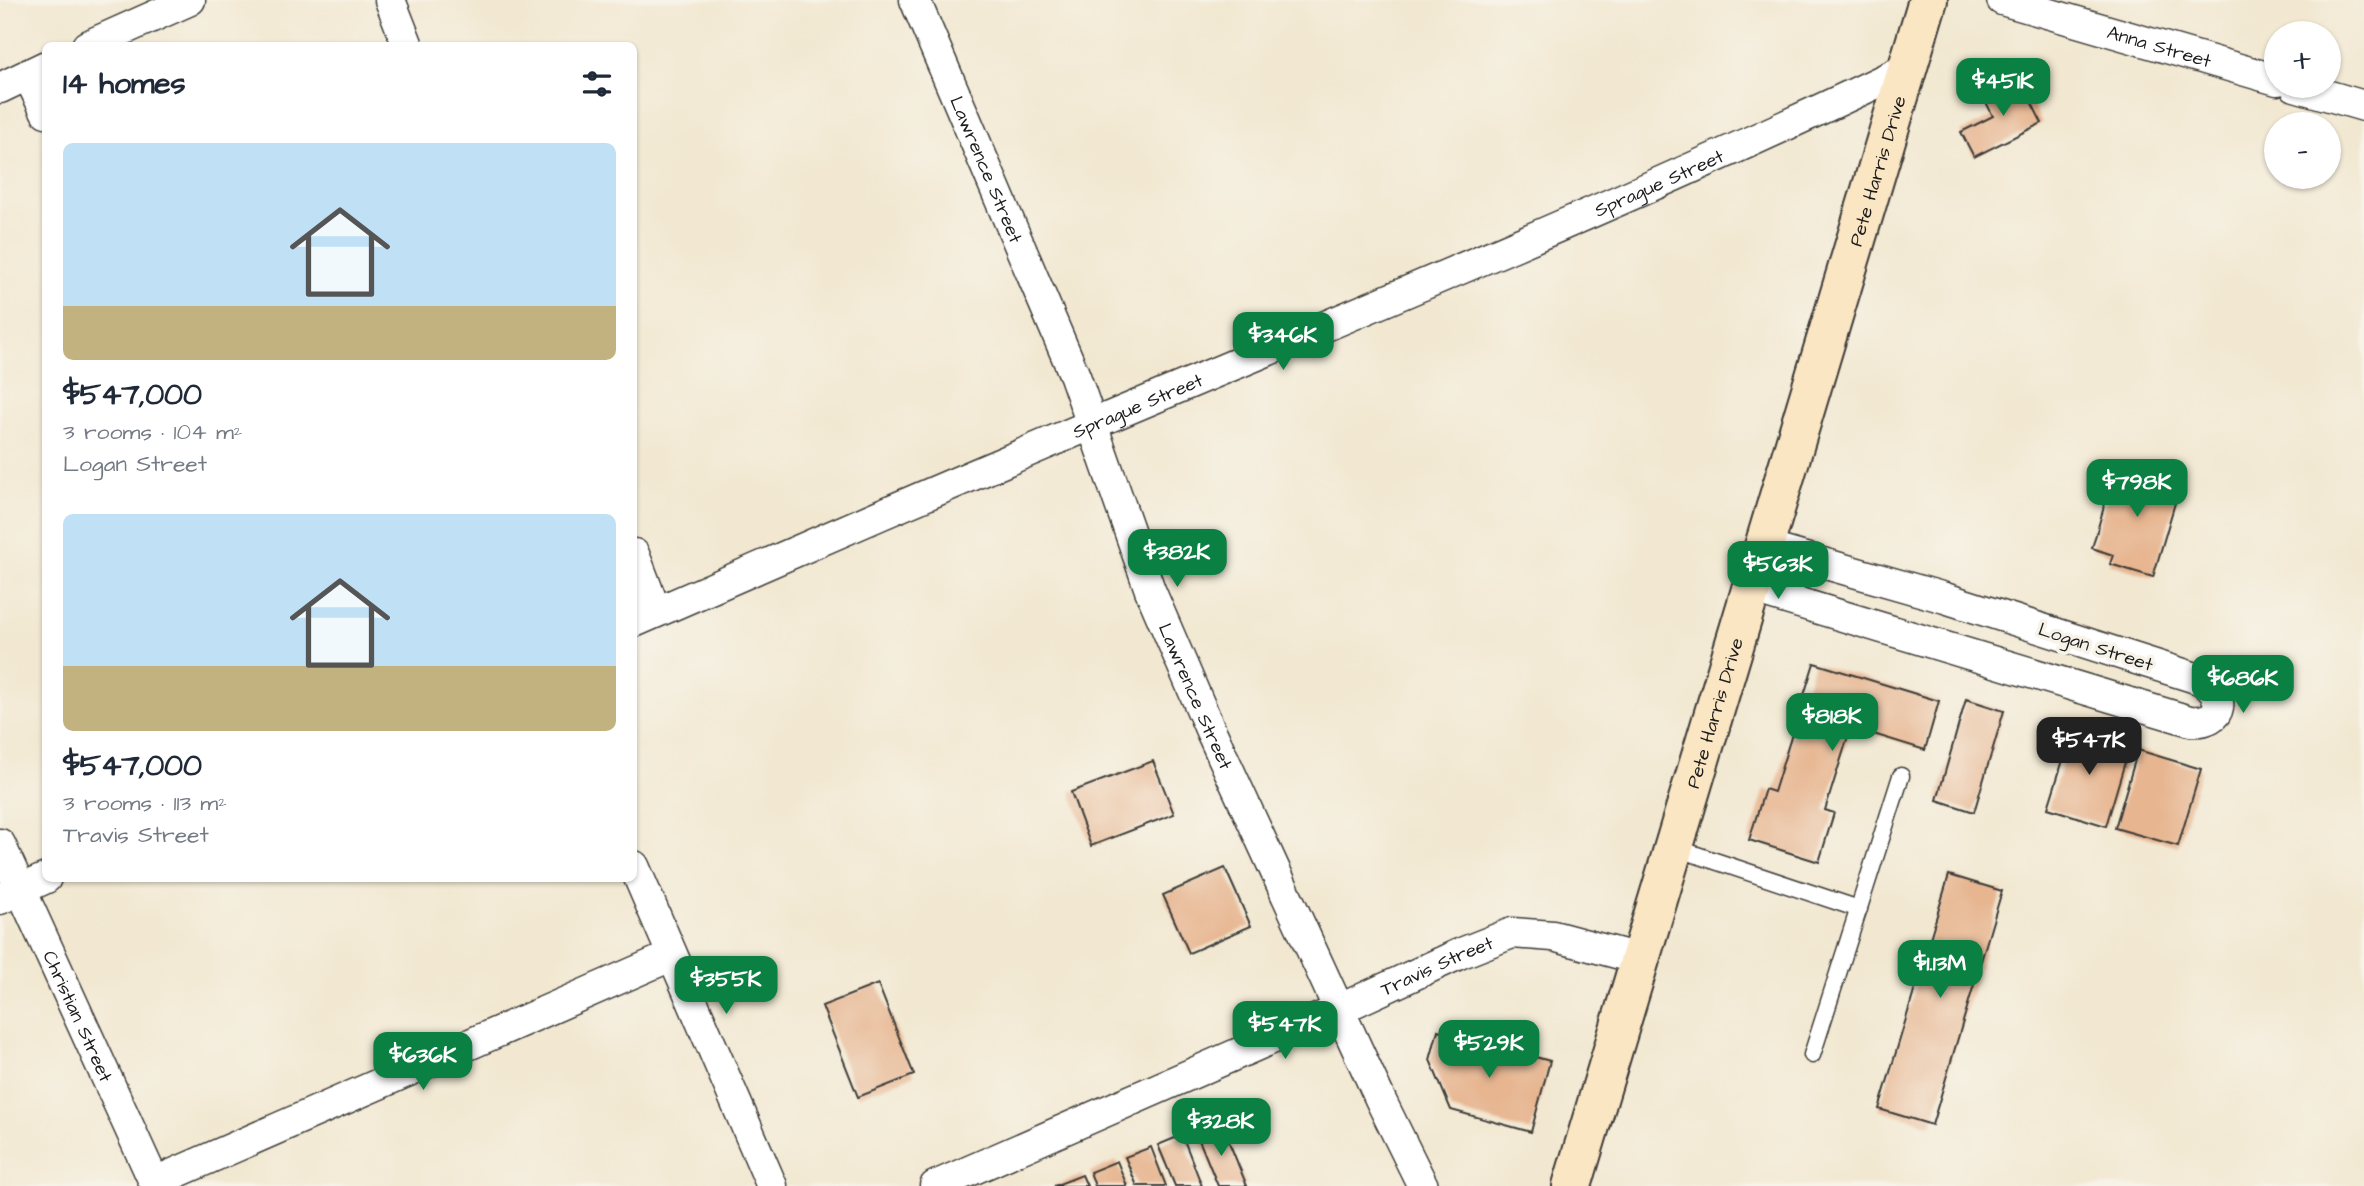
<!DOCTYPE html>
<meta charset="utf-8">
<style>
:root{--surface:#fff;--page:#f6f6f7;--text:#1f2937;--muted:#747a83;--accent:#0b8043}
body{margin:0;font-family:"Architects Daughter",sans-serif;background:var(--page);color:var(--text);height:100vh;display:flex;flex-direction:column;font-size:26px;white-space:nowrap}
*{box-sizing:border-box;margin:0}
p{font-size:23px;color:var(--muted)}
.icon{flex:none;width:38px;height:38px;fill:none;stroke:currentColor;stroke-width:2;stroke-linecap:round;stroke-linejoin:round}
.map{position:relative;flex:1;overflow:hidden}
.drawer{position:absolute;left:42px;top:42px;width:595px;height:840px;display:flex;flex-direction:column;background:var(--surface);border-radius:10px;box-shadow:0 2px 5px #0004}
.drawer>*{flex:none}
.buttons{position:absolute;left:2264px;top:21px;display:grid;gap:14px}
.buttons a{display:grid;place-items:center;width:77px;height:77px;border-radius:50%;background:var(--surface);box-shadow:0 2px 5px #0004;font-size:35px}
.price{position:absolute;translate:-50% -60px;padding:0 16px;border-radius:14px;background:var(--accent);color:#fff;font-size:23px;line-height:46px;filter:drop-shadow(0 2px 4px #0008)}
.price::after{content:'';position:absolute;left:50%;top:42px;width:21px;height:16px;margin-left:-10px;background:inherit;clip-path:polygon(0 0,100% 0,50% 100%)}
.price.active{background:#222;color:#fff}
ul{padding:0;list-style:none}
li{display:grid;align-content:center;gap:14px;height:371px;padding:0 21px}
li span{display:grid;place-items:center;height:217px;border-radius:10px;color:#555}
li>.icon{margin-inline-start:auto}
span .icon{width:126px;height:126px;fill:#fffc;stroke-width:1}
li b{font-size:30px}
h2{display:flex;justify-content:space-between;align-items:center;height:84px;padding:0 21px;font-size:30px}
.map>svg:first-child{display:block}
.building{fill:#e7b691}
.lines{fill:none;stroke-linecap:round;stroke-linejoin:round}
.lane-casing{stroke:#3c3b37;stroke-width:19}
.street-casing{stroke:#3c3b37;stroke-width:33}
.secondary-casing{stroke:#3c3b37;stroke-width:42}
.lane{stroke:#fff;stroke-width:16}
.street{stroke:#fff;stroke-width:30}
.secondary{stroke:#fbe6c4;stroke-width:38}
.labels{text-anchor:middle;stroke-width:7;stroke-linejoin:round;paint-order:stroke}
.street-label{font-size:19px;fill:#1c1c1c;stroke:#f7f3e8}
</style>
<div class="map">
<svg width="2364" height="1186" viewBox="0 0 2364 1186">
<rect width="100%" height="100%" fill="#f7f3e8"/>
<filter id="ink" filterUnits="userSpaceOnUse"><feTurbulence type="fractalNoise" baseFrequency=".0143" numOctaves="2"/><feDisplacementMap in="SourceGraphic" scale="14" xChannelSelector="R" yChannelSelector="G"/><feConvolveMatrix kernelMatrix="1 2 1 2 8 2 1 2 1" color-interpolation-filters="sRGB"/></filter>
<filter id="wash" filterUnits="userSpaceOnUse"><feTurbulence type="fractalNoise" baseFrequency=".00686" numOctaves="4" result="noise"/><feDisplacementMap in="SourceGraphic" scale="28" xChannelSelector="R" yChannelSelector="G"/><feGaussianBlur stdDeviation="1.57" result="paint"/><feColorMatrix in="noise" values="0 0 0 0 0 0 0 0 0 0 0 0 0 0 0 0 0 1.4 0 .05"/><feComposite in="paint" operator="in"/></filter>
<g filter="url(#wash)">
<rect width="100%" height="100%" fill="#f2e8d1"/>
<g id="blocks">
<g class="building">
<polygon points="2018,76 2042,123 1974,157 1961,132 1993,116 1982,94"/>
<polygon points="2154,467 2183,476 2153,577 2110,564 2113,555 2092,548 2115,469 2151,479"/>
<polygon points="1814,663 1939,701 1925,750 1851,727 1825,810 1834,813 1819,862 1749,840 1765,789 1774,792"/>
<polygon points="1966,699 2004,711 1974,812 1937,800"/>
<polygon points="2073,728 2130,745 2106,826 2048,808"/>
<polygon points="2138,750 2201,769 2178,846 2115,828"/>
<polygon points="1153,761 1174,814 1091,846 1071,792"/>
<polygon points="1225,868 1251,926 1189,953 1163,895"/>
<polygon points="1949,875 2002,891 1932,1125 1879,1109"/>
<polygon points="878,984 914,1075 858,1097 822,1006"/>
<polygon points="1438,1030 1550,1061 1531,1132 1451,1110 1430,1060"/>
<polygon points="1222,1125 1247,1186 1218,1186 1197,1135"/>
<polygon points="1182,1135 1202,1186 1175,1186 1158,1145"/>
<polygon points="1151,1147 1166,1186 1137,1186 1125,1157"/>
<polygon points="1117,1161 1127,1186 1095,1186 1090,1172"/>
<polygon points="1082,1175 1087,1186 1054,1186"/>
</g>
</g>
</g>
<g filter="url(#ink)">
<use href="#blocks" fill-opacity="0" stroke="#3c3b37" stroke-width="2"/>
<g class="lines">
<g class="lane-casing">
<g id="lane">
<polyline points="1673,847 1859,909"/>
<polyline points="1812,1055 1901,776"/>
</g>
</g>
<g class="street-casing">
<g id="street">
<polyline points="390,0 408,46"/>
<path id="s1" d="M 915,0 L 1075,376 L 1150,590 L 1210,729 L 1382,1103 L 1423,1186"/>
<path id="s2" d="M 2002,0 L 2277,80"/>
<polyline points="87,46 190,0"/>
<polyline points="28,75 46,112"/>
<polyline points="2295,86 2364,106"/>
<polyline points="0,88 46,66"/>
<polyline points="634,554 656,612"/>
<path d="M 1750,588 L 2190,721 C 2225,724 2227,694 2199,679 L 1945,598 L 1763,546"/>
<path id="s3" d="M 634,622 C 787,555 941,488 1095,423 C 1368,308 1641,196 1908,68"/>
<path id="s4" d="M 0,844 L 156,1186"/>
<polyline points="634,866 772,1186"/>
<polyline points="0,899 46,878"/>
<polyline points="155,1182 671,956"/>
<path id="s5" d="M 935,1186 L 1340,1009 L 1459,954 L 1512,933 L 1553,936 L 1639,959"/>
</g>
</g>
<g class="secondary-casing">
<g id="secondary">
<path id="s6" d="M 1572,1186 L 1928,0"/>
</g>
</g>
<use href="#lane" class="lane"/>
<use href="#street" class="street"/>
<use href="#secondary" class="secondary"/>
</g>
</g>
<g class="labels">
<g class="street-label">
<text dy="7" stroke="none"><textPath href="#s2" startOffset="164">Anna Street</textPath></text>
<text dy="7" stroke="none"><textPath href="#s1" startOffset="184">Lawrence Street</textPath></text>
<text dy="7" stroke="none"><textPath href="#s6" startOffset="1060">Pete Harris Drive</textPath></text>
<text dy="7" stroke="none"><textPath href="#s3" startOffset="1115">Sprague Street</textPath></text>
<text dy="7" stroke="none"><textPath href="#s3" startOffset="548">Sprague Street</textPath></text>
<text transform="translate(2096 646) rotate(18)" y="7">Logan Street</text>
<text dy="7" stroke="none"><textPath href="#s1" startOffset="751">Lawrence Street</textPath></text>
<text dy="7" stroke="none"><textPath href="#s6" startOffset="494">Pete Harris Drive</textPath></text>
<text dy="7" stroke="none"><textPath href="#s5" startOffset="548">Travis Street</textPath></text>
<text dy="7" stroke="none"><textPath href="#s4" startOffset="189">Christian Street</textPath></text>
</g>
</g>
</svg>
<div class="buttons">
<a>+</a>
<a>−</a>
</div>
<b class="price" style="left:2003px;top:118px">$451K</b>
<b class="price" style="left:1283px;top:372px">$346K</b>
<b class="price" style="left:2137px;top:519px">$798K</b>
<b class="price" style="left:1177px;top:589px">$382K</b>
<b class="price" style="left:1778px;top:601px">$563K</b>
<b class="price" style="left:2243px;top:715px">$686K</b>
<b class="price" style="left:1832px;top:753px">$818K</b>
<b class="price active" style="left:2089px;top:777px">$547K</b>
<b class="price" style="left:1940px;top:1000px">$1.13M</b>
<b class="price" style="left:726px;top:1016px">$355K</b>
<b class="price" style="left:1285px;top:1061px">$547K</b>
<b class="price" style="left:1489px;top:1080px">$529K</b>
<b class="price" style="left:423px;top:1092px">$636K</b>
<b class="price" style="left:1221px;top:1158px">$328K</b>
<section class="drawer">
<h2>14 homes<svg class="icon" aria-label="filters" viewBox="0 0 24 24"><path d="M4 7h16M4 17h16"/><circle cx="9" cy="7" r="2"/><circle cx="15" cy="17" r="2"/></svg></h2>
<ul>
<li><span style="background:linear-gradient(#bfe0f5 75%,#c2b280 0)"><svg class="icon" aria-label="home" viewBox="0 0 24 24"><path d="M3 11l9-7 9 7M6 9v11h12V9"/></svg></span><div><b>$547,000</b><p>3 rooms · 104 m²</p><p>Logan Street</p></div></li>
<li><span style="background:linear-gradient(#bfe0f5 70%,#c2b280 0)"><svg class="icon" aria-label="home" viewBox="0 0 24 24"><path d="M3 11l9-7 9 7M6 9v11h12V9"/></svg></span><div><b>$547,000</b><p>3 rooms · 113 m²</p><p>Travis Street</p></div></li>
</ul>
</section>
</div>
